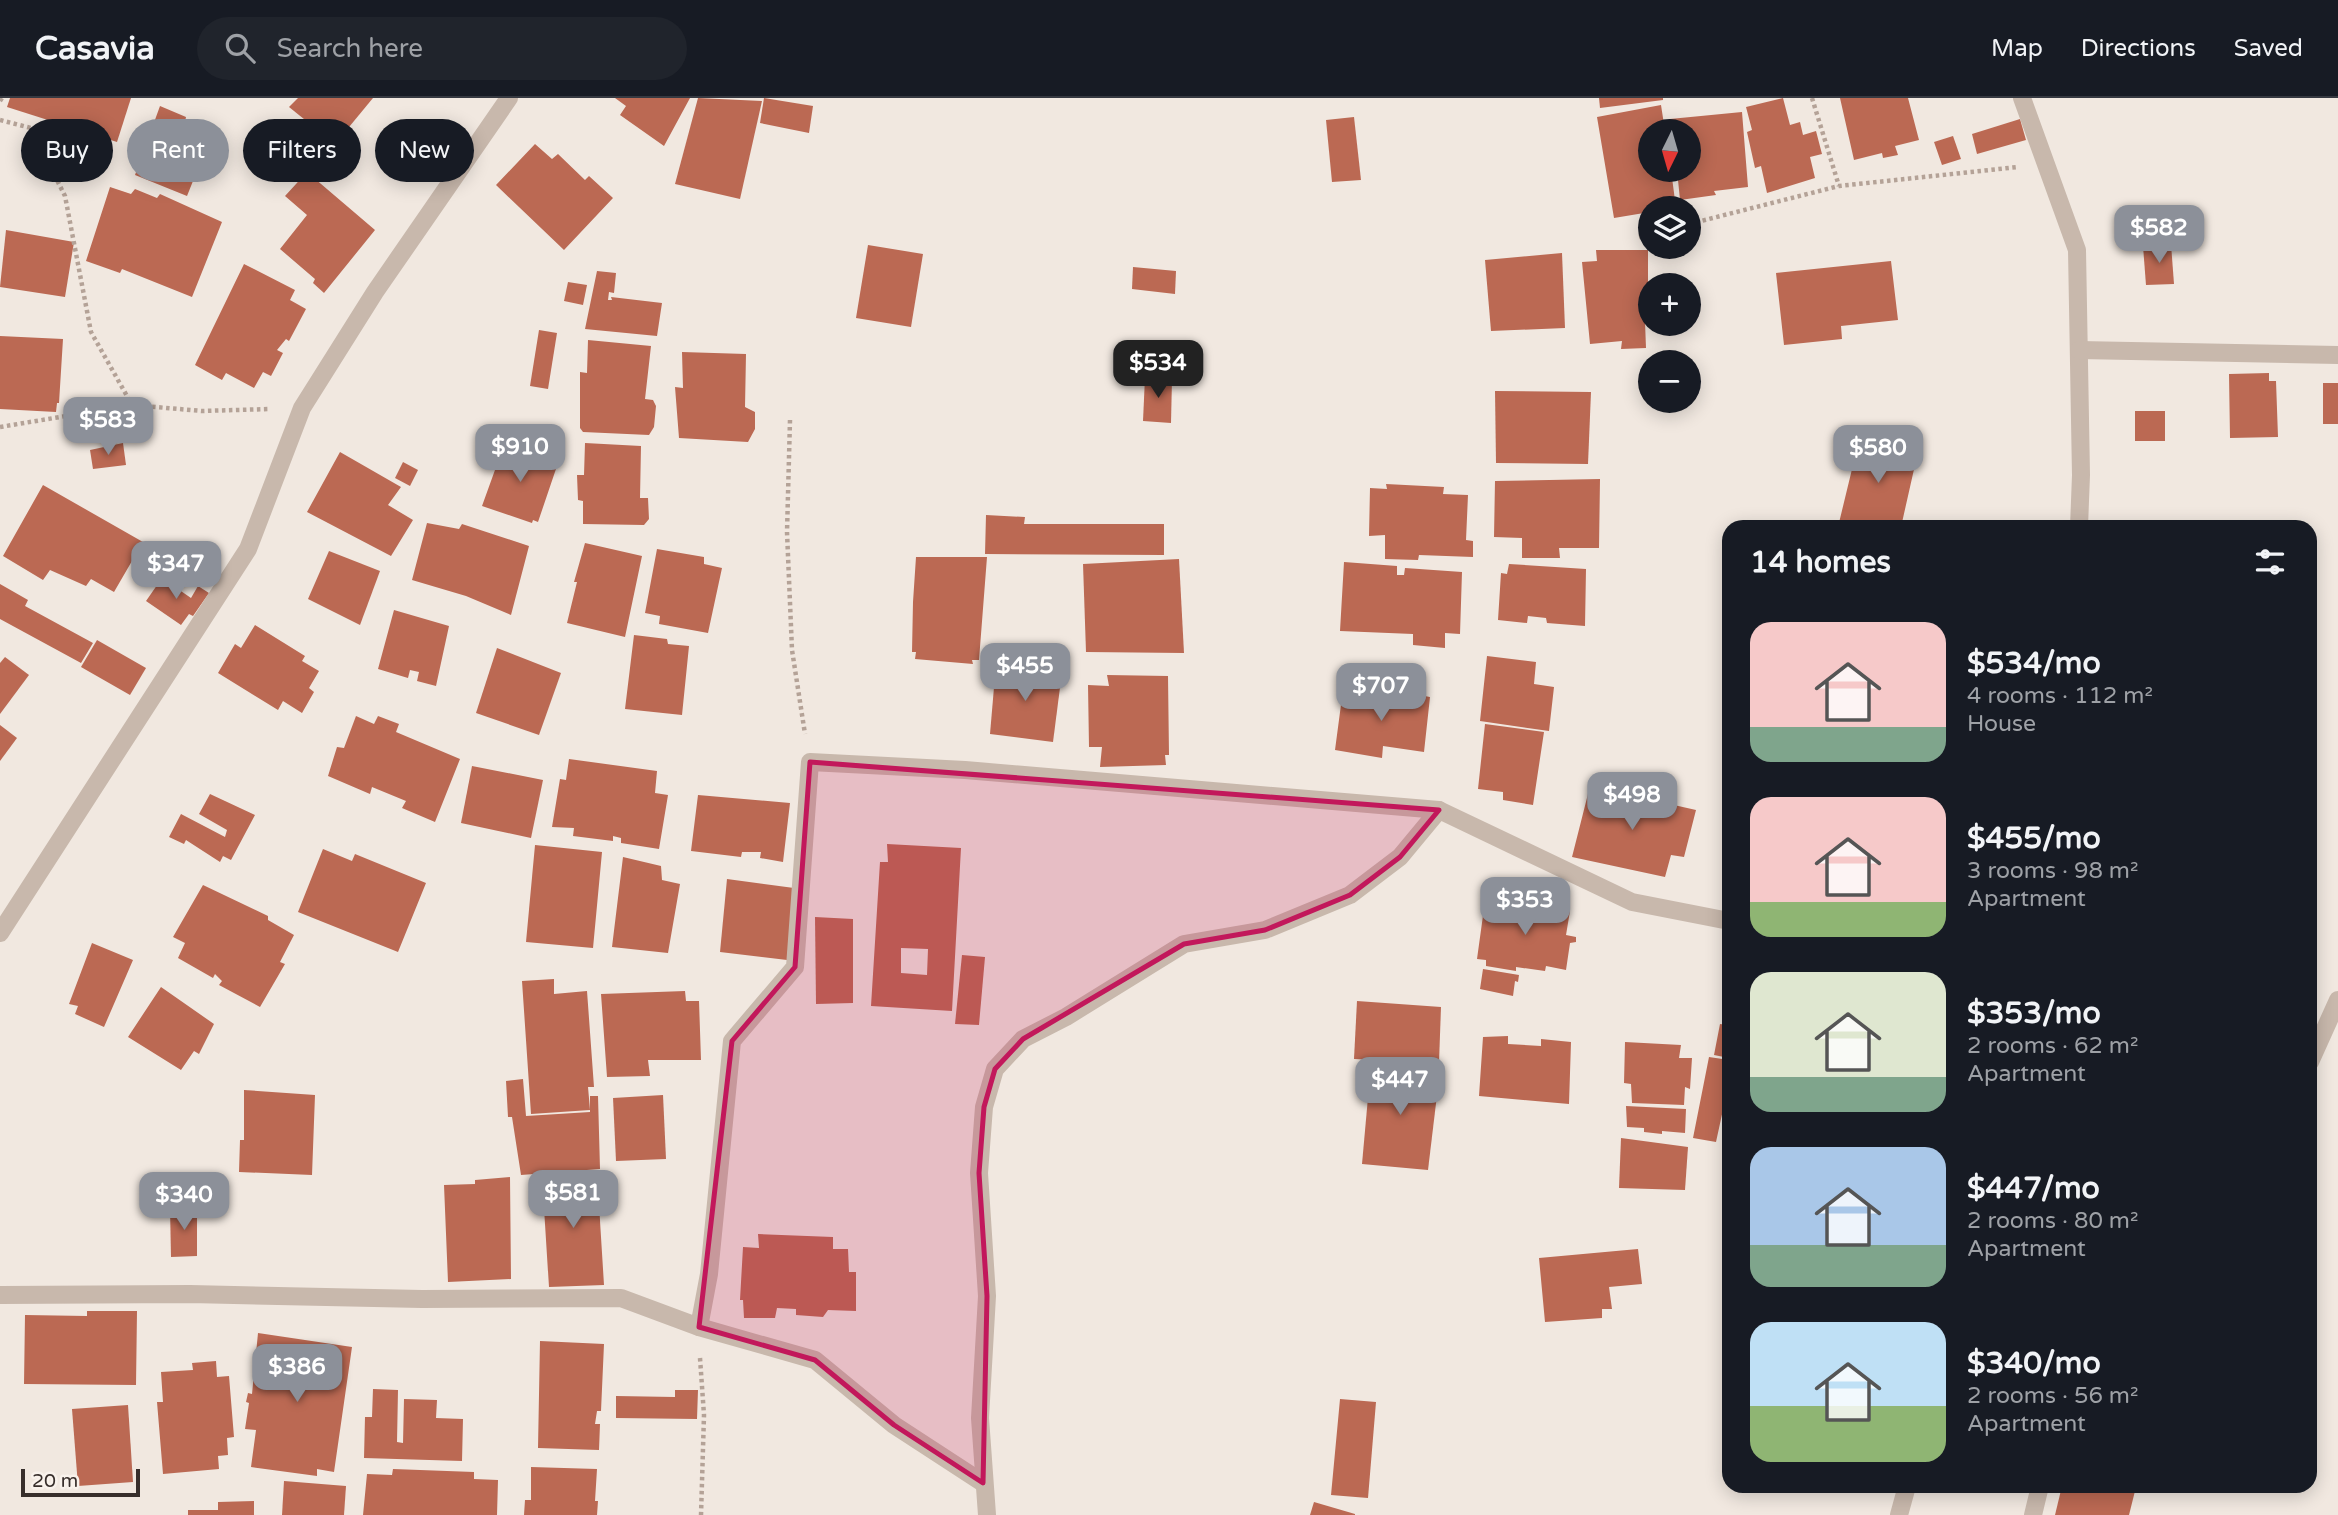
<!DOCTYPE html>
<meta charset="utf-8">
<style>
:root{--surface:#171b24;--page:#20242c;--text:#f1f3f6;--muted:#9ea1a6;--line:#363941;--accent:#8c9099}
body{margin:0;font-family:"Varela Round",sans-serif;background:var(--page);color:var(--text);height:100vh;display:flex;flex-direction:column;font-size:26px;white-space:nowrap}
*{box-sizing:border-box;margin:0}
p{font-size:23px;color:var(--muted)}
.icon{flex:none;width:38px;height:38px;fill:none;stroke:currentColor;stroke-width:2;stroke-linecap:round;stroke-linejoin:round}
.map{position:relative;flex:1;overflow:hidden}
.side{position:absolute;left:1722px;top:422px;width:595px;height:973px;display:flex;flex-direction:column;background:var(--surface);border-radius:21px;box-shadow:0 4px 18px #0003}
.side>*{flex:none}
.guide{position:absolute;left:21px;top:21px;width:665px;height:63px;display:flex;gap:14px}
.needle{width:46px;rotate:185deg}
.fabs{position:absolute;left:1638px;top:21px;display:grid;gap:14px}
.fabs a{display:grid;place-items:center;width:63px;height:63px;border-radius:50%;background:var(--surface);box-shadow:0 4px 18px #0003;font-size:35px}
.scale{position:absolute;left:21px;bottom:18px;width:119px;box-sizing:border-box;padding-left:7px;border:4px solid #372e2b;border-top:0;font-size:19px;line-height:24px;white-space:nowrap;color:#372e2b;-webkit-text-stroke:5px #f9f2ec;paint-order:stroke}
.price{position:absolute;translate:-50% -60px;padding:0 16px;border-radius:14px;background:var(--accent);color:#fff;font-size:23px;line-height:46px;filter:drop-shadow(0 2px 4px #0008)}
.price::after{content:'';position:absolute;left:50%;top:42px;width:21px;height:16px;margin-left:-10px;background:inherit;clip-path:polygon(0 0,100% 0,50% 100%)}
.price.selected{background:#222;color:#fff}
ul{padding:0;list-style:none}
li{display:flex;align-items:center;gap:21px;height:175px;padding:0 28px}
li span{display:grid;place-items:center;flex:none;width:196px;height:140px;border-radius:21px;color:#555}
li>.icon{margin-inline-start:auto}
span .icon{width:84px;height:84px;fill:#fffc;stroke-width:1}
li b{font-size:30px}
h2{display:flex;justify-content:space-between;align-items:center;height:84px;padding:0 28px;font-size:30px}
.chip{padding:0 24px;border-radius:32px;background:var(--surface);box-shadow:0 4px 18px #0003;font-size:24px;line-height:63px}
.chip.selected{background:var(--accent);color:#fff}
header{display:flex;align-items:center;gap:42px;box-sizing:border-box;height:98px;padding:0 35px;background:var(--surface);border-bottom:2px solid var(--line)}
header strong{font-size:33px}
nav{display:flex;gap:38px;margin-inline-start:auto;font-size:24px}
.search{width:490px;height:63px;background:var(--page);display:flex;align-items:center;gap:18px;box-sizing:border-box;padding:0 24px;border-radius:38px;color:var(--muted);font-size:26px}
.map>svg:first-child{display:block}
.building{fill:#bb6953;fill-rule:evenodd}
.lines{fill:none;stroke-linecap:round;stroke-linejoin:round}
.path{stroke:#b4a297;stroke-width:4.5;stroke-dasharray:3.5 3.5;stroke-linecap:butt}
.minor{stroke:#c8b8ac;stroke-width:18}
.marked{fill:#c2185b;fill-opacity:0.2;stroke:#c2185b;stroke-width:5;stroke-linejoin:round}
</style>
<header>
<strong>Casavia</strong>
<div class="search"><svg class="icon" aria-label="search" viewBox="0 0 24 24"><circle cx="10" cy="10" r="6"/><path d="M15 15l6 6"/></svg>Search here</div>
<nav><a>Map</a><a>Directions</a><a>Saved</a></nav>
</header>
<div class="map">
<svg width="2338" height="1417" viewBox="0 0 2338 1417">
<rect width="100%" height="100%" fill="#f1e8e0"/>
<g class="building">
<polygon points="10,0 131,0 117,44 7,9"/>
<polygon points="298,0 373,0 335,46 289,9"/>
<polygon points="615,0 690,0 664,48 620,17 626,8"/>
<polygon points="698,0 762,3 740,101 675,86"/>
<polygon points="764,0 813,8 809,35 760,25"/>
<polygon points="1599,0 1663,0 1663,2 1600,10"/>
<polygon points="1783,0 1790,27 1800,24 1803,37 1816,33 1822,56 1810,59 1815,80 1767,95 1761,68 1755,70 1747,34 1752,32 1746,9"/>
<polygon points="1840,0 1908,0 1919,42 1895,48 1898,57 1883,60 1882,55 1854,62"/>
<polygon points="1661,7 1665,33 1650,33 1650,72 1671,72 1676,110 1650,110 1650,114 1614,120 1597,19"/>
<polygon points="160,8 186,19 185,24 201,30 190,59 182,53 175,71 195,78 187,98 135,77"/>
<polygon points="1742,14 1748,89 1714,93 1716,97 1680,102 1677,72 1689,72 1689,33 1672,33 1670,21"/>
<polygon points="1354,19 1361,82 1332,84 1326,22"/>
<polygon points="2020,21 2026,42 1977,56 1972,36"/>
<polygon points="1953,38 1961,61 1942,67 1934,44"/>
<polygon points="535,46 552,61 558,56 585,82 589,78 613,100 564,152 496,87"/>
<polygon points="307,74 375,132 324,195 313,185 315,181 280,151 307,117 285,98"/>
<polygon points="110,89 131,96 135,91 157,100 160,96 222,124 192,199 122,171 120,175 86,163"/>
<polygon points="6,132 74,144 65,199 0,189"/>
<polygon points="2171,146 2174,186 2146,187 2143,148"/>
<polygon points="868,147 923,156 911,229 856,220"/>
<polygon points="1596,152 1648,152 1648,197 1644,197 1646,250 1621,251 1622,243 1590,246 1582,164 1597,163"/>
<polygon points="1562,155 1565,230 1491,233 1485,162"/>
<polygon points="1891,163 1898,222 1841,228 1842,241 1784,247 1776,175"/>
<polygon points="244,166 295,192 290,202 306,211 289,243 286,241 277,252 283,255 271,278 263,274 254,290 226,275 222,282 195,267"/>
<polygon points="1133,169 1176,173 1175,196 1132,191"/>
<polygon points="597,173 616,175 614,195 609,194 608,202 612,202 611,199 662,205 657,238 585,231"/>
<polygon points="568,184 587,187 583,207 564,203"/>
<polygon points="539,232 557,235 548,291 530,288"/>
<polygon points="0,238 63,241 59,305 57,305 56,314 0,311"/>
<polygon points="588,242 651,248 645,301 653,302 656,308 654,329 649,337 583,334 580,330 580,274 587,275"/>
<polygon points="682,254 746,256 745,309 755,314 755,331 748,344 679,340 675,289 683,290"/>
<polygon points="2269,275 2269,283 2276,283 2278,339 2230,340 2229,276"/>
<polygon points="1145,279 1172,281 1171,325 1143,323"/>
<rect x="2323" y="285" width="15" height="41"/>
<polygon points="1495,293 1591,294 1588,366 1496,365"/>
<rect x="2135" y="313" width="30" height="30"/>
<polygon points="1861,334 1892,342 1890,352 1917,358 1901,429 1838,429"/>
<polygon points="123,345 126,367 93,371 90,352"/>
<polygon points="585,345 641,348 640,400 648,400 649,421 644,427 583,426 583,403 578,402 577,377 584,377"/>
<polygon points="504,347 537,355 534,359 558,365 538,424 533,422 532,425 482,408"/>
<polygon points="340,354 401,389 388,407 413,422 391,458 307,414"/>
<polygon points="403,364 418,372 410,388 395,380"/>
<polygon points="1600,381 1599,450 1559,450 1560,460 1522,460 1522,440 1494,439 1495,383"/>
<polygon points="1386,386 1444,389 1443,396 1468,397 1466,442 1473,443 1473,459 1419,457 1418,462 1385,461 1385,437 1369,438 1370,390 1387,391"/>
<polygon points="43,387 143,444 114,494 91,481 86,488 50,472 43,482 3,458"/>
<polygon points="986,417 1025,419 1024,426 1164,426 1164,457 985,456"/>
<polygon points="427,425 459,431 462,426 529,448 511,517 466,498 412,482"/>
<polygon points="585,445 642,458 625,539 567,525 577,484 574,484"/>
<polygon points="657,451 704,459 704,466 722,470 708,535 659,526 660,518 645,515"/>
<polygon points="329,453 380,473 360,527 308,501"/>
<polygon points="916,459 987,459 979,562 972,562 973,566 915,561 916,554 912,554 913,504"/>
<polygon points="1179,461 1184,555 1086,554 1083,466"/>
<polygon points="1344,464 1397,468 1397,477 1404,477 1405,470 1462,474 1460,536 1445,535 1445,550 1413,547 1413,536 1340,533"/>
<polygon points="1509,466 1586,471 1585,528 1547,525 1546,520 1528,518 1527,525 1498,522 1501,475 1507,476"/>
<polygon points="162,480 191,500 198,488 209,495 193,518 189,516 181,527 146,503"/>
<polygon points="0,486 28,502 25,508 93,545 81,565 0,521"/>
<polygon points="394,512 449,528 436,588 417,583 419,574 410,572 408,580 378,571"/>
<polygon points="255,527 305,558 302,563 319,573 309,590 314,594 302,615 283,603 278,612 218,575 235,546 241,550"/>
<polygon points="634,537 667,541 668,546 689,548 682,617 625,611"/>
<polygon points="97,542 146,570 130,597 81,569"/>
<polygon points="497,550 561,575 539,637 476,615"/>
<polygon points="1487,558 1536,564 1534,586 1554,589 1549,633 1480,623"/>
<polygon points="5,559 29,577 0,616 0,565"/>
<polygon points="996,566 1062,574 1053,644 990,636"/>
<polygon points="1107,577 1168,578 1169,657 1165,657 1166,667 1100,669 1102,649 1089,649 1088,587 1109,588"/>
<polygon points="1344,584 1366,585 1366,601 1402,605 1403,594 1430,599 1424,654 1383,648 1382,660 1335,652"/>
<polygon points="356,618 374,626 378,618 399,626 396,634 460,661 435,724 402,710 406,703 372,689 370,696 328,678 337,649 344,650"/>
<polygon points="1485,626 1544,634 1533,707 1503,702 1503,694 1478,691"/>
<polygon points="0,627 17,640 0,663"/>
<polygon points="569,661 657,673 655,695 668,697 659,751 621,745 621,740 613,738 613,743 573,738 574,730 552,729 560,681 566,682"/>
<polygon points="472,668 543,682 531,740 461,725"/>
<polygon points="1590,688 1696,712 1684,759 1671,757 1665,779 1572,759"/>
<polygon points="210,696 255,717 231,762 223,758 220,764 186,742 184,746 169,739 181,716 225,739 227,732 199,716"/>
<polygon points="698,697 790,705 783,764 760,760 761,754 742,754 741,759 691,753"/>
<path d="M 887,746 L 961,750 L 952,913 L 871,908 L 880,764 L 888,764 ZM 901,850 L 928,851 L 927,877 L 901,875 Z"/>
<polygon points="535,747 602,754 593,850 526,844"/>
<polygon points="323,751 352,763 355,756 426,785 398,854 298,814"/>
<polygon points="623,759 661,768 662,782 680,786 668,855 612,849"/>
<polygon points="727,781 794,790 787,862 720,854"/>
<polygon points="203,787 268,818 268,822 294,837 280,864 285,866 260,909 219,887 222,883 215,876 213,880 178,860 185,845 173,839"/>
<polygon points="1485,803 1527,810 1530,805 1570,813 1566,837 1576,839 1576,844 1570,845 1566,872 1546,868 1545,873 1516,869 1516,873 1486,868 1486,862 1477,861"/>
<polygon points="815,819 853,821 853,905 816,906"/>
<polygon points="92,845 133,862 104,929 75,916 78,908 69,906"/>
<polygon points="962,857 985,859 979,927 955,926"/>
<polygon points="1483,871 1519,877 1518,884 1515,883 1513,898 1480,891"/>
<polygon points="554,881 554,896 587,893 594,989 588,989 590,1012 531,1016 522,883"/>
<polygon points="161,889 214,926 199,956 194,953 181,972 128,939"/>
<polygon points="685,893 686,903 699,903 701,962 648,962 650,978 607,979 601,896"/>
<polygon points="1357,903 1441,909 1439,965 1354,961"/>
<polygon points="1728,921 1729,922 1729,960 1714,957 1720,926 1727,927"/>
<polygon points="1508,938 1508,946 1541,948 1541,941 1571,944 1569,1006 1479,998 1483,939"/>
<polygon points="1625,944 1681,947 1679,960 1692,960 1690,991 1685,989 1684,1007 1632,1005 1631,986 1624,985"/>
<polygon points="1709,959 1729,962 1725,983 1729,984 1716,1044 1693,1040"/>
<polygon points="1371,966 1440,972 1428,1072 1362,1066"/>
<polygon points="523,981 526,1018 590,1014 590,998 598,998 600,1071 521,1077 512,1019 508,1019 506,983"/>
<polygon points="244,992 315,997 312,1077 239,1074 240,1042 244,1042"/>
<polygon points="663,997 666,1061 616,1063 613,1000"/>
<polygon points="1626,1008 1686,1011 1685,1035 1662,1033 1662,1036 1644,1034 1644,1030 1627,1029"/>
<polygon points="1621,1040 1688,1049 1685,1092 1619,1090"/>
<polygon points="597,1074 604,1187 549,1189 542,1079"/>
<polygon points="510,1079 511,1181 448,1184 444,1087 475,1086 475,1082"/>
<polygon points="197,1109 197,1158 171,1159 170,1110"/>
<polygon points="758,1136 833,1139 833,1151 848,1151 849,1174 856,1174 856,1213 828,1212 823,1219 796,1217 796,1211 777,1210 775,1220 744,1220 743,1202 740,1202 743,1149 759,1150"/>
<polygon points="1638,1151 1642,1186 1609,1189 1612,1211 1602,1211 1602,1220 1545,1224 1539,1160"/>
<polygon points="87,1213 137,1213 136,1287 24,1286 25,1217 87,1218"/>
<polygon points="258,1235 352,1249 334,1374 317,1371 317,1378 251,1369 256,1332 245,1331 249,1305 246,1304 248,1295 252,1296"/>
<polygon points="540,1243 604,1246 601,1313 597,1313 595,1326 600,1326 599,1352 538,1350"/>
<polygon points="216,1263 217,1279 229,1278 234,1339 227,1340 228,1357 218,1358 219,1371 163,1376 157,1304 163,1304 161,1274 193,1272 192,1265"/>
<polygon points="373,1291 398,1292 397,1344 403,1345 404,1301 437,1302 436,1320 463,1321 462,1363 364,1360 365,1319 372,1319"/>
<polygon points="675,1292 698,1292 697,1321 616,1320 616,1298 675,1299"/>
<polygon points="1340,1301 1376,1304 1368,1400 1331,1397"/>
<polygon points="128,1307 133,1384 78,1388 72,1311"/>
<polygon points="531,1369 597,1371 595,1403 598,1403 597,1417 524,1417 525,1402 531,1402"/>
<polygon points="393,1371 474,1374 474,1381 498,1382 497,1417 363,1417 367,1376 392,1377"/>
<polygon points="284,1383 346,1388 344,1417 282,1417"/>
<polygon points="2062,1388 2113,1388 2135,1393 2129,1417 2055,1417"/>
<polygon points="254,1403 254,1417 188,1417 188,1412 218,1412 218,1404"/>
<polygon points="1314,1404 1355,1416 1355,1417 1310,1417"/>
</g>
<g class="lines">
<g class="path">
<polyline points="1812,0 1839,88"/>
<polyline points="0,3 2,0"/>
<polyline points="0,22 31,30 65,98 91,234 132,307"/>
<polyline points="1689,126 1839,88 2018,69"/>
<polyline points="1639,139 1650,136"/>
<polyline points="790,322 787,434 792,552 805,636"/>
<polyline points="0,329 132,307 202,313 270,311"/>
<polyline points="700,1260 704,1317 701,1417"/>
</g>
<g class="minor">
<polyline points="2022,0 2077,152 2081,377 2079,429"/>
<polyline points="2079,252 2338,257"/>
<polyline points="0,835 248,451 302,310 375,194 509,0"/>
<polyline points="2310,964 2338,902"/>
<polyline points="0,1197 190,1196 422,1201 621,1200 699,1229 709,1176 732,943 795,869 810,664 965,672 1439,712 1632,804 1729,823"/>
<polyline points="699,1229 815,1262 894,1327 983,1385"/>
<polyline points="987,1417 980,1320 987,1198 979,1075 984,1009 995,971 1023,941 1066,919 1184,846 1265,832 1350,797 1400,759 1439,712"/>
<polyline points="1899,1417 1907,1388"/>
<polyline points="2033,1417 2040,1388"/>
</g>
</g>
<path class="marked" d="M 810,664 L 1439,712 L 1400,759 L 1350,797 L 1265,832 L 1184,846 L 1023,941 L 995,971 L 984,1009 L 979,1075 L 987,1198 L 983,1385 L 894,1327 L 815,1262 L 699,1229 L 732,943 L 795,869 Z"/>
</svg>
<div class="fabs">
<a><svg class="needle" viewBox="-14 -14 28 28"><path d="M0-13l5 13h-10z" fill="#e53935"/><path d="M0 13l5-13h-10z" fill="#9ea1a6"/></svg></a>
<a><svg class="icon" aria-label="layers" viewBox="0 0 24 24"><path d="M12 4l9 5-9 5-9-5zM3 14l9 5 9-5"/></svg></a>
<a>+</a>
<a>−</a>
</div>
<div class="scale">20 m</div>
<b class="price" style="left:2159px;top:167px">$582</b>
<b class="price selected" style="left:1158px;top:302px">$534</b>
<b class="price" style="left:108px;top:359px">$583</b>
<b class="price" style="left:520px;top:386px">$910</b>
<b class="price" style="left:1878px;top:387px">$580</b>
<b class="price" style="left:176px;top:503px">$347</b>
<b class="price" style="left:1025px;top:605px">$455</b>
<b class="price" style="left:1381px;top:625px">$707</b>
<b class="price" style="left:1632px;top:734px">$498</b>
<b class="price" style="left:1525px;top:839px">$353</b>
<b class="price" style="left:1400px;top:1019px">$447</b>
<b class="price" style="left:573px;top:1132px">$581</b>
<b class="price" style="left:184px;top:1134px">$340</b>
<b class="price" style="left:297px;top:1306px">$386</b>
<div class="guide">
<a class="chip">Buy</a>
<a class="chip selected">Rent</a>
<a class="chip">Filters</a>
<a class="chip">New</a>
</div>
<section class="side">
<h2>14 homes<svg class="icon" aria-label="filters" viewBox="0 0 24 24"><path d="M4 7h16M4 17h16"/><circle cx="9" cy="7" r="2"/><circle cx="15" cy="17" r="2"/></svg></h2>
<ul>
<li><span style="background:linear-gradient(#f6c9c9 75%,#7fa58c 0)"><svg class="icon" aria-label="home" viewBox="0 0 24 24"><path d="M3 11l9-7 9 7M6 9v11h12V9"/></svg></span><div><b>$534/mo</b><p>4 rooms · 112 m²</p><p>House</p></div></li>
<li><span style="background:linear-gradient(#f6c9c9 75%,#8fb573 0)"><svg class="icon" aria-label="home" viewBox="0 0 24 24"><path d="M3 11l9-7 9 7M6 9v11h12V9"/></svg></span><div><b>$455/mo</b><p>3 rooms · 98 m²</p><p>Apartment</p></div></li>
<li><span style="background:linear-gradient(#dfe7d0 75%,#7fa58c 0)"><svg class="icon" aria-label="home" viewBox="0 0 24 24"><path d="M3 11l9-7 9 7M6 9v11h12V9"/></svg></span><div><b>$353/mo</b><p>2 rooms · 62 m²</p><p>Apartment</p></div></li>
<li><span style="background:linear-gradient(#a9c7e8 70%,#7fa58c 0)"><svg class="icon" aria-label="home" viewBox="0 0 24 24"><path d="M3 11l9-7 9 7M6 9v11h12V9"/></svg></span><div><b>$447/mo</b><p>2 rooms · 80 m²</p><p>Apartment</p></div></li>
<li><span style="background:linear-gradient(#bfe0f5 60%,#8fb573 0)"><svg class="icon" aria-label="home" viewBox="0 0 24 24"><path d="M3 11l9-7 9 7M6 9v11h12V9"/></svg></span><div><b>$340/mo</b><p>2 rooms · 56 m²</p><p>Apartment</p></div></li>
</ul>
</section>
</div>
